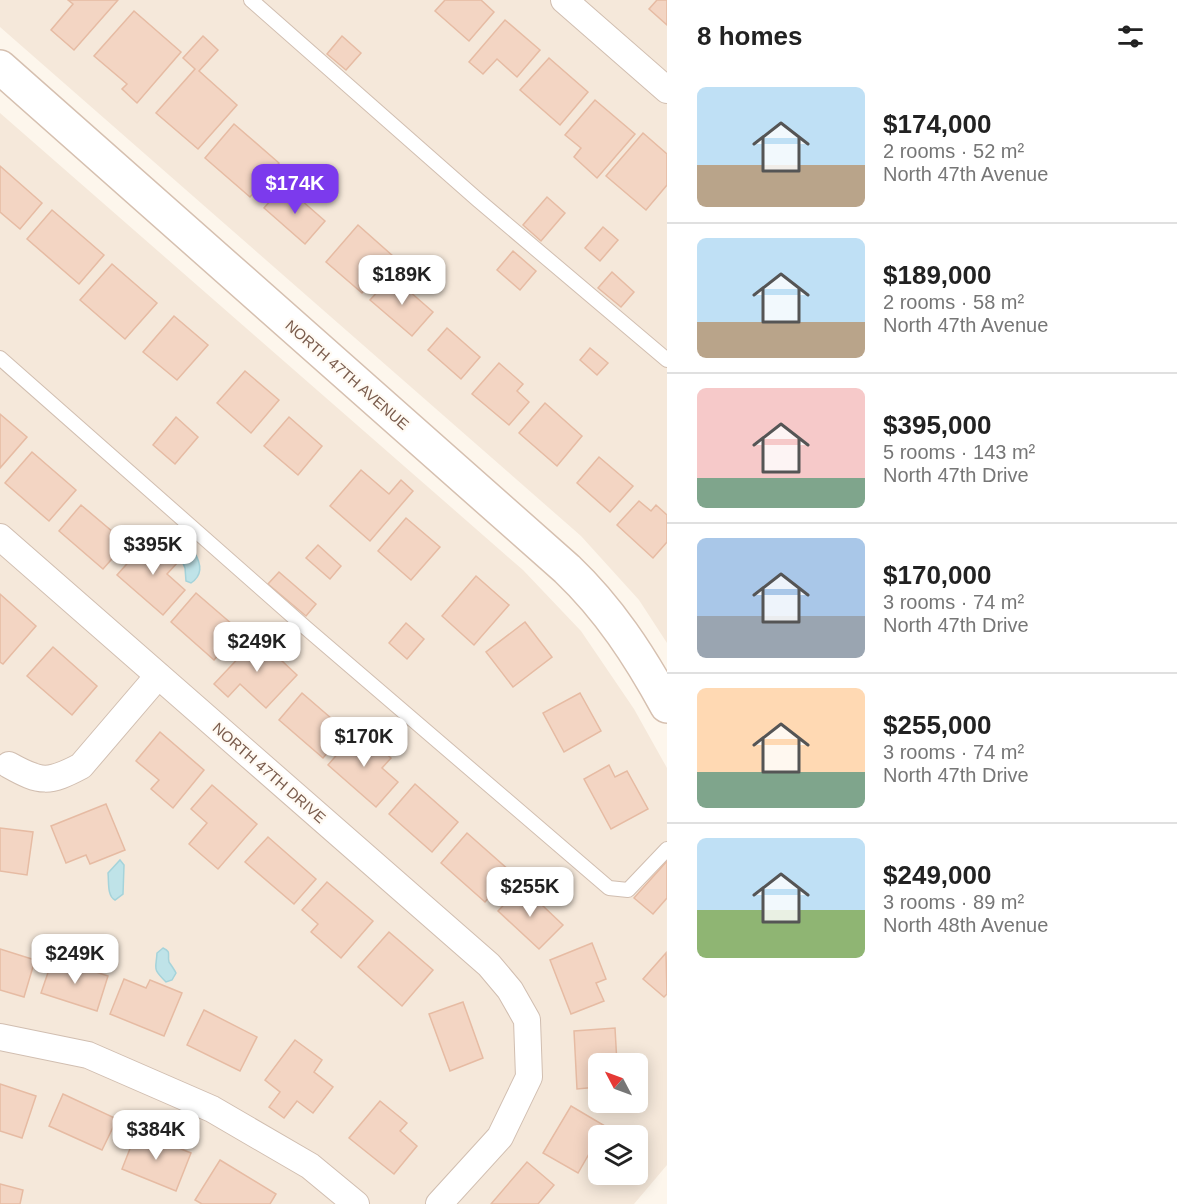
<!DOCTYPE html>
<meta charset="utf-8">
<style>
:root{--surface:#fff;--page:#f6f6f6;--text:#222;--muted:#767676;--line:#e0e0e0;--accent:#7c3aed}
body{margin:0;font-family:Helvetica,sans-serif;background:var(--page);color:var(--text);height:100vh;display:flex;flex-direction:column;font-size:22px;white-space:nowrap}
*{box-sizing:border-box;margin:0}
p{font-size:20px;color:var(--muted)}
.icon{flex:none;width:33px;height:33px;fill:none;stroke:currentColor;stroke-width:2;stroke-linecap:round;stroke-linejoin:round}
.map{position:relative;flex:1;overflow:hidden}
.sheet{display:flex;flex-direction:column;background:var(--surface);width:510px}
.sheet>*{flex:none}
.needle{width:39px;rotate:311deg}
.tools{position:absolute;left:588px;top:1053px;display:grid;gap:12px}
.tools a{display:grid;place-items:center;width:60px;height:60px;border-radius:9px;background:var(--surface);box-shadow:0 3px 15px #0003;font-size:30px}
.price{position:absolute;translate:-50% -51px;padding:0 14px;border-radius:12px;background:#fff;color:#222;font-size:20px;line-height:39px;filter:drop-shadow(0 2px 3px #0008)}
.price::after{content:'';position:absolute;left:50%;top:36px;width:18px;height:14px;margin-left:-9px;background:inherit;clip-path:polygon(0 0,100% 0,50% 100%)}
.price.selected{background:var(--accent);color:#fff}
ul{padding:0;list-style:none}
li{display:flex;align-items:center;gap:18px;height:150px;padding:0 30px}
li+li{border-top:2px solid var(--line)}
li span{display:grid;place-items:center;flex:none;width:168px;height:120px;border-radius:9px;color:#555}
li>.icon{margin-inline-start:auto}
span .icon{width:72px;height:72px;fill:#fffc;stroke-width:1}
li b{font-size:26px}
h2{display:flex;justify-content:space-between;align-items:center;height:72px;padding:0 30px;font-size:26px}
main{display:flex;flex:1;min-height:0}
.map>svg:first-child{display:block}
.residential{fill:#f5e8da;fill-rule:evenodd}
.water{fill:#bfe3e8;stroke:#a5d3da;stroke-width:1.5}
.building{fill:#f3d5c3;stroke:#e6bba3;stroke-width:1.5}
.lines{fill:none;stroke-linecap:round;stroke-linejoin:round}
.lane-casing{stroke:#d1beb0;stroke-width:16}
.street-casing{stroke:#d1beb0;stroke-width:28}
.secondary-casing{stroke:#d6c0b0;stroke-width:36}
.lane{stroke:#fff;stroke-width:14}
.street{stroke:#fff;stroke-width:26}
.secondary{stroke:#fff;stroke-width:33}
.labels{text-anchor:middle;stroke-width:4.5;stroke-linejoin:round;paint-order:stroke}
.street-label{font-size:15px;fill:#7a5c4d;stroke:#fffaf3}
</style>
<main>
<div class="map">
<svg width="667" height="1204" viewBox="0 0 667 1204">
<rect width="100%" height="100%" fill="#fdf6ec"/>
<g class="residential">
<polygon points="0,0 667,0 667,643 639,600 581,536 0,27"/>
<path d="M 0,113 L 523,570 L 581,631 L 634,709 L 667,768 L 667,1165 L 634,1204 L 0,1204 ZM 598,1064 L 638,1064 L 638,1102 L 598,1102 ZM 598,1136 L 638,1136 L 638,1174 L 598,1174 Z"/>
</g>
<g class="water">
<path d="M 182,551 L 194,552 C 201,563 203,575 191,583 L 186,581 L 185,568 L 179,554 Z"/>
<path d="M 120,860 L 124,865 L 123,894 L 115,900 C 107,896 109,882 108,873 Z"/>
<path d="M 163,948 C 172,952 167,954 169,962 C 171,965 174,969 176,973 L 172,980 L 166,982 C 152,968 156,970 157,953 Z"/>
</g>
<g class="building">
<polygon points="68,0 118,0 74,50 51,30 73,4"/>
<polygon points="445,0 481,0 494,12 469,41 435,11"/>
<polygon points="657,0 667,0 667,25 649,9"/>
<polygon points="134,11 181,52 137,103 122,89 127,84 94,56"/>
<polygon points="505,20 540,50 517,77 497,59 483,74 469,62"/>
<polygon points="203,36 218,50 199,71 237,105 198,149 156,113 195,69 183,58"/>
<polygon points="342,36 361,53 346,70 327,54"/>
<polygon points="549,58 588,92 560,125 520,90"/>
<polygon points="595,100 635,134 597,178 574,157 581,148 565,135"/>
<polygon points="234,124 279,163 250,197 205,158"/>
<polygon points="643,133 667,154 667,185 646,210 606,176"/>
<polygon points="0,166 42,203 20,229 0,212"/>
<polygon points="284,185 325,221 305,244 264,208"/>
<polygon points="547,197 565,213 541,241 523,225"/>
<polygon points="52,210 104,255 79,284 27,239"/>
<polygon points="358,225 393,256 362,293 326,262"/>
<polygon points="603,227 618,240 600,261 585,248"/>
<polygon points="513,251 536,271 520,290 497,270"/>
<polygon points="112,264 157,303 125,339 80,300"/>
<polygon points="612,272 634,292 621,307 598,288"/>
<polygon points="392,276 433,312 412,336 370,300"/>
<polygon points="174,316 208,345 177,380 143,352"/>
<polygon points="447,328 480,357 461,379 428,350"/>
<polygon points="590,348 608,363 597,375 580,360"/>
<polygon points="499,363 523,384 517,391 529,402 509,425 472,394"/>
<polygon points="245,371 279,400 251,433 217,403"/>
<polygon points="545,403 582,436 557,466 519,433"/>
<polygon points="0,414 27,437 0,468"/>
<polygon points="176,417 198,437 175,464 153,445"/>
<polygon points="289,417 322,446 298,475 264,446"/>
<polygon points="32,452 76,490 49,521 5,483"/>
<polygon points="599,457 633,486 610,512 577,483"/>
<polygon points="361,470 389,494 401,480 413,491 370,541 330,506"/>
<polygon points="639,501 651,511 656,505 667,515 667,542 653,558 617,525"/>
<polygon points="81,505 126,543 103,569 59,531"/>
<polygon points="406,518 440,547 411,580 378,551"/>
<polygon points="150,538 178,562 167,574 185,590 163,615 117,575"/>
<polygon points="318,545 341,566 330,579 306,558"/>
<polygon points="279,572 316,604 306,616 268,584"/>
<polygon points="476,576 509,605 474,645 442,616"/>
<polygon points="196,593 240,631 214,660 171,622"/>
<polygon points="0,594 36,626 3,664 0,662"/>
<polygon points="525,622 552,657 513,687 486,652"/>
<polygon points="406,623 424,639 407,659 389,643"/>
<polygon points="252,633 297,675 266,708 240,684 228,697 214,684 245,651 239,646"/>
<polygon points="53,647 97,686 72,715 27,676"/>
<polygon points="302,693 346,731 323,758 279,720"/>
<polygon points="580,693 601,731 564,752 543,713"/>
<polygon points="358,730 391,758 382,768 398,782 376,807 328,765"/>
<polygon points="160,732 204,770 173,808 151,789 159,780 136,761"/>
<polygon points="609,765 615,777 627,771 648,809 611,829 584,779"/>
<polygon points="415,784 458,822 432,852 389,814"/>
<polygon points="212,785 257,824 218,869 189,844 207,823 191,809"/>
<polygon points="106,804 125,850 90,864 86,855 66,863 51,826"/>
<polygon points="0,828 33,832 27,875 0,871"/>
<polygon points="467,833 511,872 485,902 441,863"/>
<polygon points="268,837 316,879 294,904 245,862"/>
<polygon points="667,861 667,898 653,914 634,898"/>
<polygon points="327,882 373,921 341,958 311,932 318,924 302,910"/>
<polygon points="522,886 563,925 539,949 498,911"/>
<polygon points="389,932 433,970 402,1006 358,967"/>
<polygon points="592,943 606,979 596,983 604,1001 571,1014 550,960"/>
<polygon points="0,949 35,960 24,997 0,990"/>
<polygon points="666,953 667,994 664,997 643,979"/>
<polygon points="53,958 108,976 97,1011 41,993"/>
<polygon points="124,979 146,988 150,980 182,993 164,1036 110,1014"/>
<polygon points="463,1002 483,1058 450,1071 429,1014"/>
<polygon points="204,1010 257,1037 240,1071 187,1045"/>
<polygon points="615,1028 617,1064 598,1064 598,1087 577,1089 574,1031"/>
<polygon points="295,1040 322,1060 314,1072 333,1087 313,1113 297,1101 284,1118 269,1107 280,1092 265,1080"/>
<polygon points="0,1084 36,1096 22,1138 0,1131"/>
<polygon points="63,1094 117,1119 102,1150 49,1126"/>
<polygon points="380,1101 407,1123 400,1131 417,1146 394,1174 349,1138"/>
<polygon points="571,1106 605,1126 578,1173 543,1153"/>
<polygon points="137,1131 191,1153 176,1191 122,1169"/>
<polygon points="220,1160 276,1194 270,1204 202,1204 195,1200"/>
<polygon points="527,1162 554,1185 538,1204 491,1204"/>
<polygon points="0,1184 23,1190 20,1204 0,1204"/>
</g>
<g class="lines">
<g class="lane-casing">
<g id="lane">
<polyline points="251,0 478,200 667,360"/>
<polyline points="0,358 306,628 609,888 628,890 667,849"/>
</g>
</g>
<g class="street-casing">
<g id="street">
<polyline points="564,0 667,90"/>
<polyline points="0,537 489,965 510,990 527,1020 529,1077 500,1137 439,1204"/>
<path d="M 9,765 C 41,783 49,783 81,766 L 158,676"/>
<polyline points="0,1037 88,1055 212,1109 310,1166 356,1204"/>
</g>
</g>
<g class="secondary-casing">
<path id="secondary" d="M 0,67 L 567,569 C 609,609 639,655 667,706"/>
</g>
<use href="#lane" class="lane"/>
<use href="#street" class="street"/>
<use href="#secondary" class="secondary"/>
</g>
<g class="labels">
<g class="street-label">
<text transform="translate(347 375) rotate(41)" y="5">NORTH 47TH AVENUE</text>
<text transform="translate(269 773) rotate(41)" y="5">NORTH 47TH DRIVE</text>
</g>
</g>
</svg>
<div class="tools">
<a><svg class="needle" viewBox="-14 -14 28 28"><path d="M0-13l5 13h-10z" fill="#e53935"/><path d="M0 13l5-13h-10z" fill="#767676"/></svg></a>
<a><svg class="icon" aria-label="layers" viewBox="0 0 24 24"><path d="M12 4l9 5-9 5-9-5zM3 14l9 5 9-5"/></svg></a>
</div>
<b class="price selected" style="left:295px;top:215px">$174K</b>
<b class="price" style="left:402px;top:306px">$189K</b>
<b class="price" style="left:153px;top:576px">$395K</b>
<b class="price" style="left:257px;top:673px">$249K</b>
<b class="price" style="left:364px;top:768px">$170K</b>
<b class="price" style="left:530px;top:918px">$255K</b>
<b class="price" style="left:75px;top:985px">$249K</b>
<b class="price" style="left:156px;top:1161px">$384K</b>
</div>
<section class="sheet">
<h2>8 homes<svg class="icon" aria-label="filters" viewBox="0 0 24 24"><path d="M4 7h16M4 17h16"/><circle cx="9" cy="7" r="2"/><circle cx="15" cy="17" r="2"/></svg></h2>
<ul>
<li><span style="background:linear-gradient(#bfe0f5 65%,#b9a48a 0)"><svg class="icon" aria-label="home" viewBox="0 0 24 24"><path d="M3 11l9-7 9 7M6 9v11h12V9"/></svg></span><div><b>$174,000</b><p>2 rooms · 52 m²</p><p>North 47th Avenue</p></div></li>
<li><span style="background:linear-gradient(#bfe0f5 70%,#b9a48a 0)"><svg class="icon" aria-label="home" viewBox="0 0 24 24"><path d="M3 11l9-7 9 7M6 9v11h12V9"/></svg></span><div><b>$189,000</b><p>2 rooms · 58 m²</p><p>North 47th Avenue</p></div></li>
<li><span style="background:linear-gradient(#f6c9c9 75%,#7fa58c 0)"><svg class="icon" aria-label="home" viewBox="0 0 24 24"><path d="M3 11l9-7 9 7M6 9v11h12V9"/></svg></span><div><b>$395,000</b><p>5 rooms · 143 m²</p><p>North 47th Drive</p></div></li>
<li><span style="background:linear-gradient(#a9c7e8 65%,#9aa5b1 0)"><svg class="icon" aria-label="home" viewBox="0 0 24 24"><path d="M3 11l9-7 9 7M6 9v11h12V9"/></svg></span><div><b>$170,000</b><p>3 rooms · 74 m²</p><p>North 47th Drive</p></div></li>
<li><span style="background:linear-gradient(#ffd9b3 70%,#7fa58c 0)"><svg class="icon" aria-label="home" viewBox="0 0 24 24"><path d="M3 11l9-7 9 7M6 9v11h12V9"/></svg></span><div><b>$255,000</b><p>3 rooms · 74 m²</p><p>North 47th Drive</p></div></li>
<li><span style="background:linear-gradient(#bfe0f5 60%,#8fb573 0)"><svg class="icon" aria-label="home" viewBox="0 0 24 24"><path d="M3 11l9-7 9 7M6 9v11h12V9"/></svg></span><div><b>$249,000</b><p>3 rooms · 89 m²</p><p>North 48th Avenue</p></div></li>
</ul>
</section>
</main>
